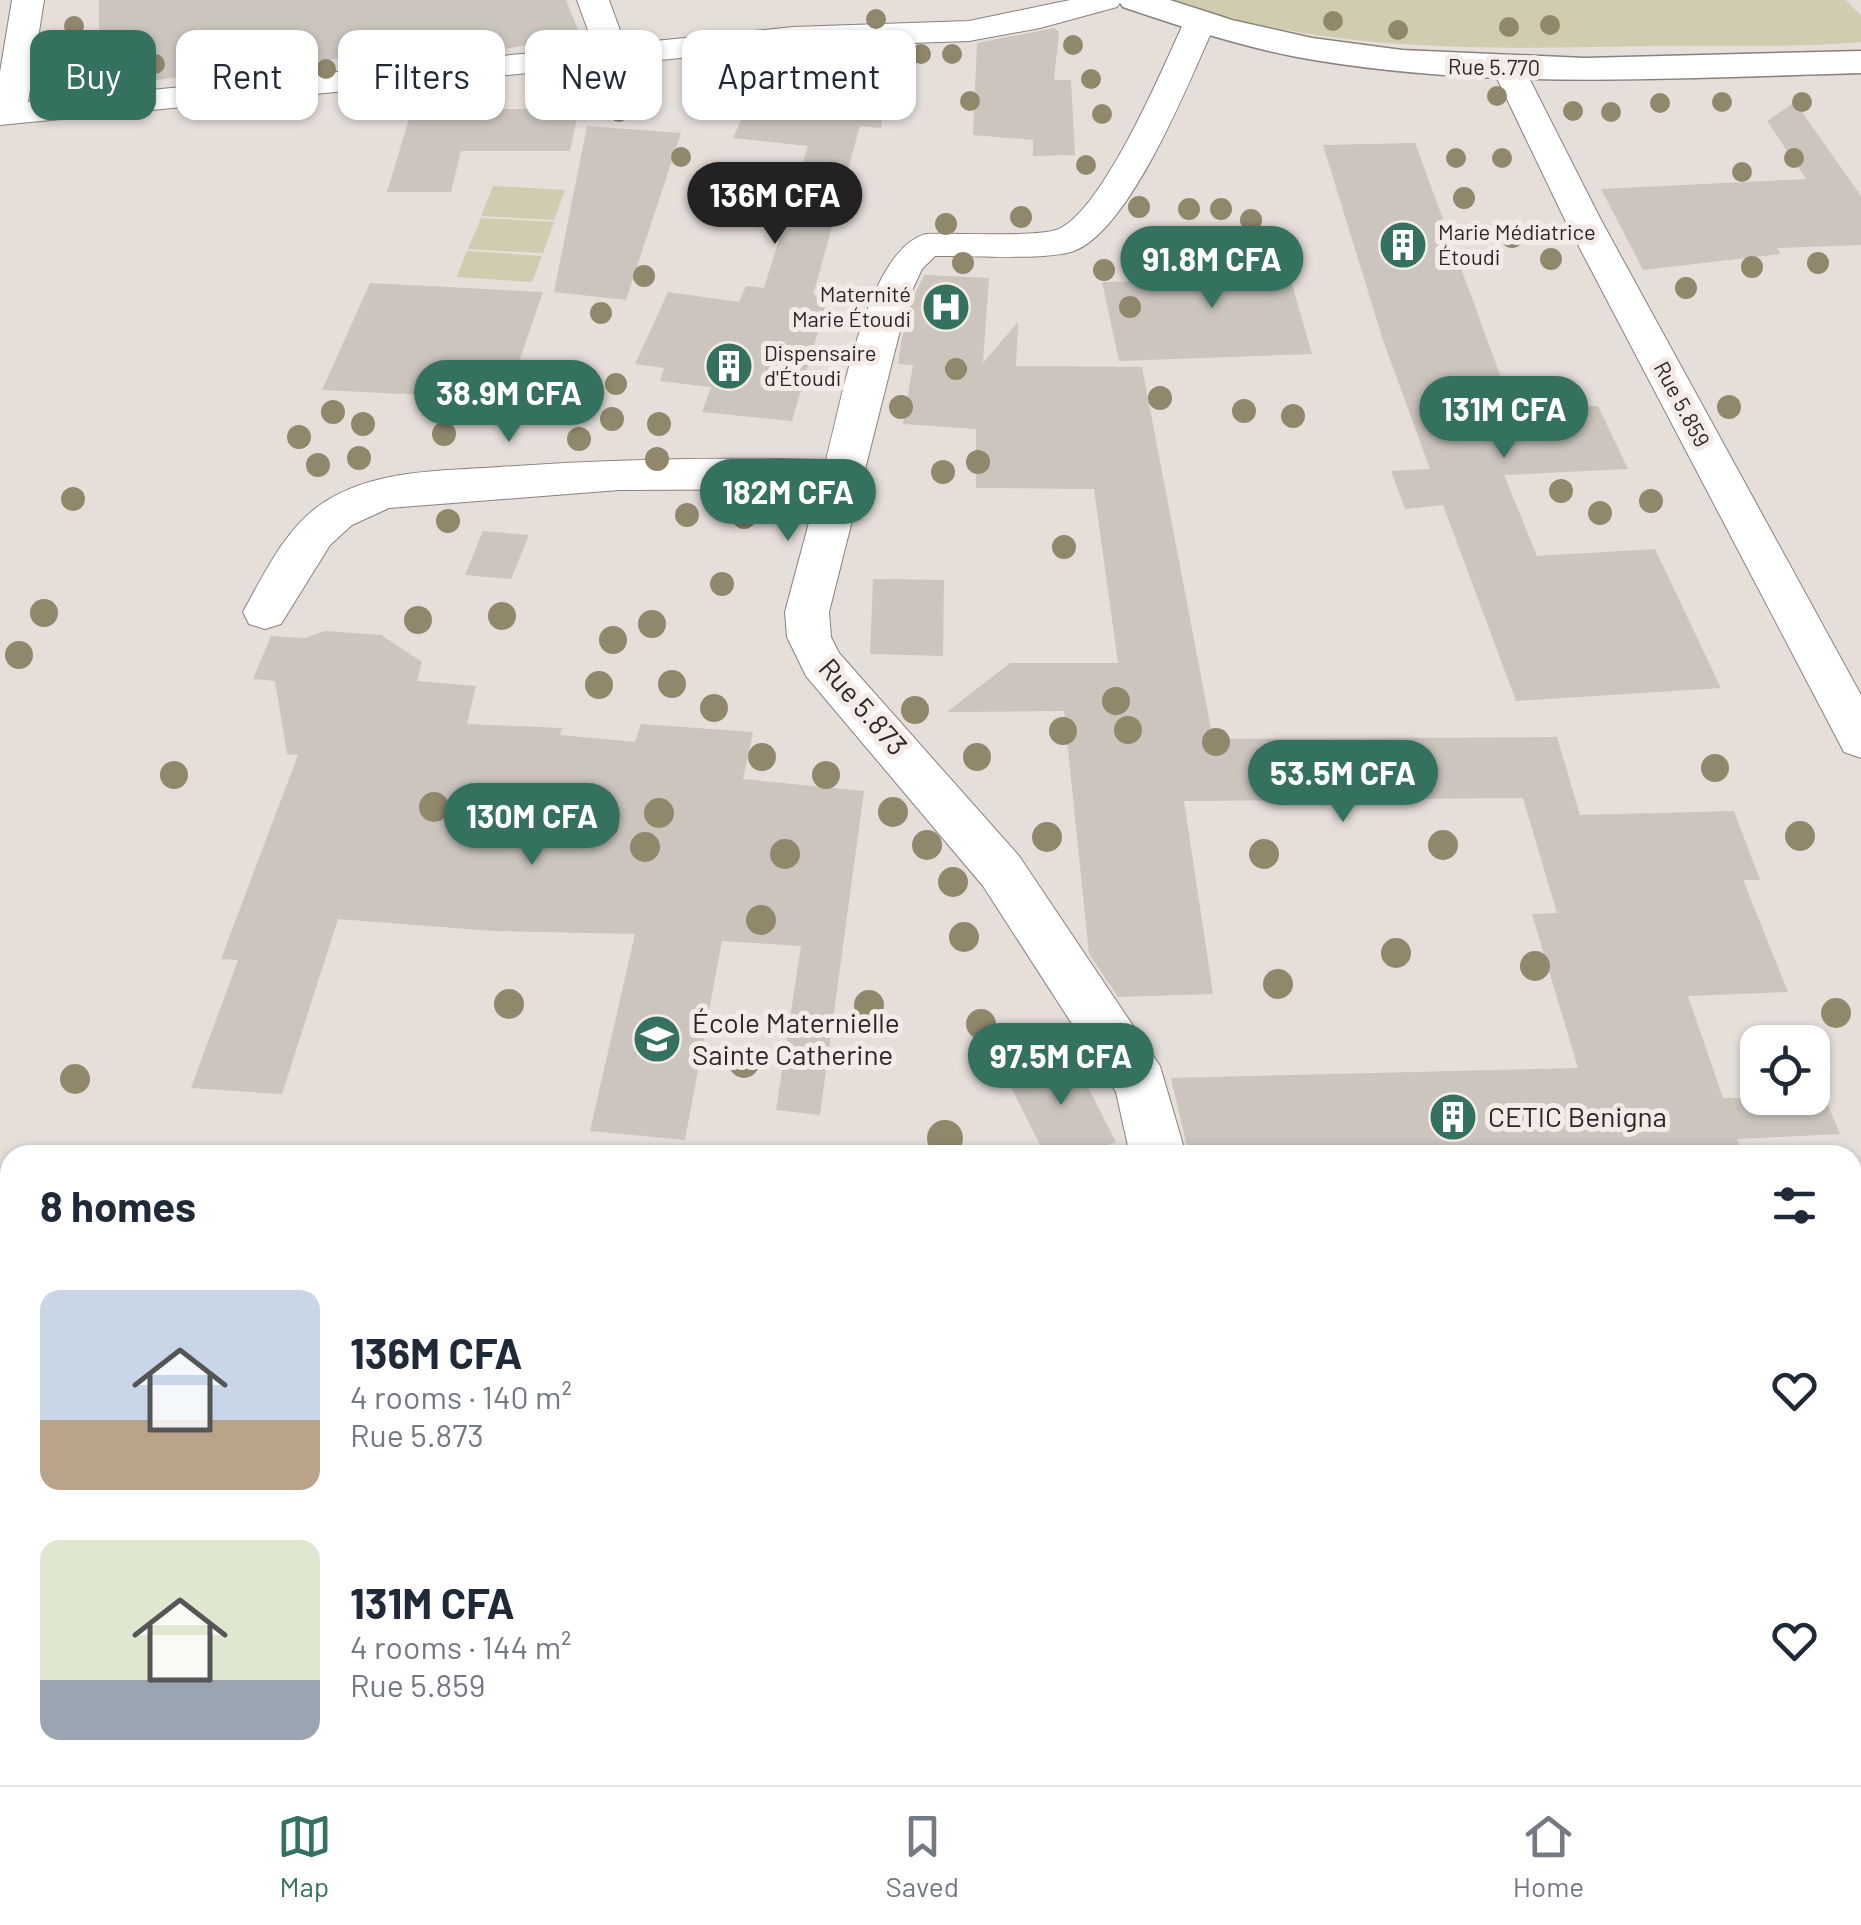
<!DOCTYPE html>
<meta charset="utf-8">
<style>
:root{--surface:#fff;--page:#f2f2f3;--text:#1f2937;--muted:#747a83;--line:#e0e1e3;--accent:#34715e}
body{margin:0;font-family:Barlow,sans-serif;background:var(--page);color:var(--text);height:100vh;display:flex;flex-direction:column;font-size:38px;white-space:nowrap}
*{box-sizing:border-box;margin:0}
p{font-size:32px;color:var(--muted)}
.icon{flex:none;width:55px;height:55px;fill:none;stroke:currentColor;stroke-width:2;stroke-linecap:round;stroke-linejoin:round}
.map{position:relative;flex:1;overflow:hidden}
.drawer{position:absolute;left:0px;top:1145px;width:1862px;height:640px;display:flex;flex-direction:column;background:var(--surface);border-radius:30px 30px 0 0;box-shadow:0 2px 8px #0004}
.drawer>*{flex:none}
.guide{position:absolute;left:30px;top:30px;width:1000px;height:90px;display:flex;gap:20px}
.controls{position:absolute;left:1740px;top:1025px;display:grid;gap:20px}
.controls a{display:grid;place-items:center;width:90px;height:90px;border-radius:20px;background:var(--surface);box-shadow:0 2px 8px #0004;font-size:50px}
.price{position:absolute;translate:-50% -85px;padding:0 22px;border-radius:35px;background:var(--accent);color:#fff;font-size:32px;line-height:65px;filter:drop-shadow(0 2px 5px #0008)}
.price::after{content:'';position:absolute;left:50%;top:60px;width:30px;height:22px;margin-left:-15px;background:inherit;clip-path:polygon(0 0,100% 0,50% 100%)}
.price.active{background:#222;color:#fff}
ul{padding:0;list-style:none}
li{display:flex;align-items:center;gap:30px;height:250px;padding:0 40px}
li span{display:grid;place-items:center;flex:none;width:280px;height:200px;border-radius:20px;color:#555}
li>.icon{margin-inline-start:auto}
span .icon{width:120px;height:120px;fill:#fffc;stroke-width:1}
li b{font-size:42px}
h2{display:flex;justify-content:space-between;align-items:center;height:120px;padding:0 40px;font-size:42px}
.tag{padding:0 35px;border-radius:20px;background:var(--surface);box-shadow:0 2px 8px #0004;font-size:35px;line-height:90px}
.tag.active{background:var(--accent);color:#fff}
.menu{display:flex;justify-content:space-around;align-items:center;height:140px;border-top:2px solid var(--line);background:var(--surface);font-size:28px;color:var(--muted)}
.menu a{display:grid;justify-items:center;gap:5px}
.menu .active{color:var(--accent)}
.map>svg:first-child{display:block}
.green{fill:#d1cbaf}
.building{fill:#cbc5be}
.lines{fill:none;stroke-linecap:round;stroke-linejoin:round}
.minor-casing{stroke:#89817d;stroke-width:2}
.major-casing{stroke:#89817d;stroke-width:3}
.minor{fill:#fff;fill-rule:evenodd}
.major{fill:#fff;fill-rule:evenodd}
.tree{fill:#91886c}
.labels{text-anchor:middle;stroke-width:10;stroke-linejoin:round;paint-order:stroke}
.far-street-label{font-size:22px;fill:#2a2725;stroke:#f4ebe6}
.far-poi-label{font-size:22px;fill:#2a2725;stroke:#f4ebe6;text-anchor:start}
.street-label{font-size:28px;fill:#2a2725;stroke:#f4ebe6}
.poi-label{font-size:28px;fill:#2a2725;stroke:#f4ebe6;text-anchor:start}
</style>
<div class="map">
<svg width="1861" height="1785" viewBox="0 0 1861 1785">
<rect width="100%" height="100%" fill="#e6ded9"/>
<g class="green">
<path d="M 1170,0 L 1846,0 L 1861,16 L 1861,42 C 1793,48 1723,45 1654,46 C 1491,49 1326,54 1170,0 Z"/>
<polygon points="493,186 565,190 554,220 481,216"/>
<polygon points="481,218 554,222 543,253 468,249"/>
<polygon points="467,251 542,256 532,282 457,277"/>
</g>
<g class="building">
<polygon points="99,0 566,0 580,35 474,55 426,60 430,46 217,75 217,72 98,88 99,85 64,89 74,46 99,44"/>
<polygon points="1055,28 1059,32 1054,80 1071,80 1075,155 1033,156 1033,140 973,135 977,43"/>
<polygon points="818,50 827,65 889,67 881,128 860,126 813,295 828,297 792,421 702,412 711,387 660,381 664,368 635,364 668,292 739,302 746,286 764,288 808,146 733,138 771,53"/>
<polygon points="1795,102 1861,196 1861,245 1777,248 1781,254 1643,270 1601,189 1806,179 1767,121"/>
<polygon points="412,109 579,109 570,151 461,151 451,192 387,192"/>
<polygon points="587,126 681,133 626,300 554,292"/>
<polygon points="1415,143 1513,410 1598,406 1628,469 1504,475 1537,556 1655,549 1721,688 1516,701 1443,505 1405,509 1391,471 1430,469 1383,340 1323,145"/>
<polygon points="1277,232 1312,354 1119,361 1102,282 1244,279 1233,234"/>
<polygon points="924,275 989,278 983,363 1018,322 1016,366 1142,367 1213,739 1557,737 1580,815 1734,811 1760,880 1743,880 1788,992 1688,996 1723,1098 1825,1098 1840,1134 1737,1139 1742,1155 1189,1155 1171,1078 1578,1068 1532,914 1557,913 1523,798 1184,801 1213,994 1118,997 1089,954 1064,711 947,712 1010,663 1118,663 1094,489 976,488 976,429 903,424 913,365 898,364 901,342 912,300"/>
<polygon points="370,283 543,292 506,399 322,390"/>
<polygon points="483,531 529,535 511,579 465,575"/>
<polygon points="873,579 944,580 943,656 870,654"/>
<polygon points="325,631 381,635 422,662 417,681 476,686 467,724 562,728 560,735 635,742 641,724 753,732 743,779 864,791 820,1115 776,1110 801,946 722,941 685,1140 590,1131 635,934 493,931 338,919 282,1094 191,1088 238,960 221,959 298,755 287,754 275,681 253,679 271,636 305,638"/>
<polygon points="1070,1052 1116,1142 1083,1155 1045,1155 1006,1077"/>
</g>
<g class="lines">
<g class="minor-casing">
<g id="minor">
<polygon points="12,0 44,0 28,102 594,47 577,0 609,0 625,44 793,27 969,21 1070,0 1122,0 1117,7 1040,28 969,41 793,47 0,125 0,72"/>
<path d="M 1199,14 L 1210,17 L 1215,24 C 1190,80 1131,229 1074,251 C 1046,261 968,255 935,256 L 922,269 L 908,299 L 829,612 L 831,637 L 839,653 L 1019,856 L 1160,1066 L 1186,1155 L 1130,1155 L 1116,1092 L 983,886 L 806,676 L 787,637 L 785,612 L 818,489 L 619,490 L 389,508 L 352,525 L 330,545 L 281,624 L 265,629 L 249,624 L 243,612 C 264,574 286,527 323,503 C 374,469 442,471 500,467 C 609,459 717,457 826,460 C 841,405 867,249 926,234 C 954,233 1035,237 1056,230 C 1101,215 1163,68 1183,24 L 1188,17 Z"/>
<polygon points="1507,56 1519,59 1523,66 1601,220 1861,695 1861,758 1844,752 1565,220 1491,66 1495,59"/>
</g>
</g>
<g class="major-casing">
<path id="major" d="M 1118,0 L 1170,0 L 1232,20 L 1312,38 L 1402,50 L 1585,58 L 1861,51 L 1861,73 C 1679,78 1494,90 1314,60 C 1248,49 1185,28 1123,7 Z"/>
</g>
<use href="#minor" class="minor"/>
<use href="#major" class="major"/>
</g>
<g class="tree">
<circle cx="876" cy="19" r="10"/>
<circle cx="1333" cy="21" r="10"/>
<circle cx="1550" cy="25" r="10"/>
<circle cx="74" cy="26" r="10"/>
<circle cx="1509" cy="27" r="10"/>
<circle cx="1398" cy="30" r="10"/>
<circle cx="1073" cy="45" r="10"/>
<circle cx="850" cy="53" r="10"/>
<circle cx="883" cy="53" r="10"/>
<circle cx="921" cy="54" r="10"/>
<circle cx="952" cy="54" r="10"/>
<circle cx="448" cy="58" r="10"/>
<circle cx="155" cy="64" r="10"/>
<circle cx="326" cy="69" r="10"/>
<circle cx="1091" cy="79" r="10"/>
<circle cx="651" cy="85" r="10"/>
<circle cx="551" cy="90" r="10"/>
<circle cx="824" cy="90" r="10"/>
<circle cx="463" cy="94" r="10"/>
<circle cx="1497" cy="96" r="10"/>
<circle cx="404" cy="100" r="10"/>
<circle cx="724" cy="101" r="10"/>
<circle cx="970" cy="101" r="10"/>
<circle cx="1722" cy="102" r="10"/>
<circle cx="1802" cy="102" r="10"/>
<circle cx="1660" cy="103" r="10"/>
<circle cx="1573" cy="111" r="10"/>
<circle cx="619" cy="112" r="10"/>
<circle cx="1611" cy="112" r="10"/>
<circle cx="1102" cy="114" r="10"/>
<circle cx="681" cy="157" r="10"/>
<circle cx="1456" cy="158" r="10"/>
<circle cx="1502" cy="158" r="10"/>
<circle cx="1794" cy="158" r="10"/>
<circle cx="1086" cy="165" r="10"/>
<circle cx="1742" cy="172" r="10"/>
<circle cx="1464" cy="198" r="11"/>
<circle cx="1139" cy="207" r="11"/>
<circle cx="1189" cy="209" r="11"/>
<circle cx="1221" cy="209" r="11"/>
<circle cx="1021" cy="217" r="11"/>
<circle cx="1251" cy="220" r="11"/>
<circle cx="946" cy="224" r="11"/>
<circle cx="1512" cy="237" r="11"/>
<circle cx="1551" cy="259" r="11"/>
<circle cx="963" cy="263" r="11"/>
<circle cx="1818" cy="263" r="11"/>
<circle cx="1752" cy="267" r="11"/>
<circle cx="1104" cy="270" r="11"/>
<circle cx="644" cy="276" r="11"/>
<circle cx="1199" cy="278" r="11"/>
<circle cx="1686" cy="288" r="11"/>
<circle cx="1130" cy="307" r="11"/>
<circle cx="601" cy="313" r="11"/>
<circle cx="956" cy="369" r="11"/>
<circle cx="616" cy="384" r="11"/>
<circle cx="562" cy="394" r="12"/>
<circle cx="1160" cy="398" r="12"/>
<circle cx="901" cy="407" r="12"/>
<circle cx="1729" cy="407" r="12"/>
<circle cx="1244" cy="411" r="12"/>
<circle cx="333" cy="412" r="12"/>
<circle cx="1293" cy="416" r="12"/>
<circle cx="612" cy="419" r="12"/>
<circle cx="363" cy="424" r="12"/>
<circle cx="659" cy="424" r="12"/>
<circle cx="444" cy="434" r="12"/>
<circle cx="299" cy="437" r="12"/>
<circle cx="579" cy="439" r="12"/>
<circle cx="359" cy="458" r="12"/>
<circle cx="657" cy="459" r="12"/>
<circle cx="978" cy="462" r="12"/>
<circle cx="318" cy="465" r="12"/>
<circle cx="943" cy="472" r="12"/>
<circle cx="1561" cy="491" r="12"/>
<circle cx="73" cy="499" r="12"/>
<circle cx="1651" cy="501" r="12"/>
<circle cx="810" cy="507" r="12"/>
<circle cx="1600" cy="513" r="12"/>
<circle cx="687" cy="515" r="12"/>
<circle cx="744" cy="517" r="12"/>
<circle cx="448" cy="521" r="12"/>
<circle cx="1064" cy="547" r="12"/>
<circle cx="722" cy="584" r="12"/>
<circle cx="44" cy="613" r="14"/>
<circle cx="502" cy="616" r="14"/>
<circle cx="418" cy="620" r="14"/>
<circle cx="652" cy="624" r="14"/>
<circle cx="613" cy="640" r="14"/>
<circle cx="19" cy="655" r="14"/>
<circle cx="672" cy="684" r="14"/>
<circle cx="599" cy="685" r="14"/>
<circle cx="1116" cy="701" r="14"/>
<circle cx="714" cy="708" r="14"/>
<circle cx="915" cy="710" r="14"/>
<circle cx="1128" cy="730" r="14"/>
<circle cx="1063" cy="731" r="14"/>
<circle cx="1216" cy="742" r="14"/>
<circle cx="762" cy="757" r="14"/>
<circle cx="977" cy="757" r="14"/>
<circle cx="1715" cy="768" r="14"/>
<circle cx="174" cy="775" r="14"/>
<circle cx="826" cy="775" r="14"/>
<circle cx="434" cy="807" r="15"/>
<circle cx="893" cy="812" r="15"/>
<circle cx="659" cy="813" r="15"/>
<circle cx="604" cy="824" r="15"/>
<circle cx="1800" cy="836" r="15"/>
<circle cx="1047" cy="837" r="15"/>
<circle cx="927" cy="845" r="15"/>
<circle cx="1443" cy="845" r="15"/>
<circle cx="645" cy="847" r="15"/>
<circle cx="785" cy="854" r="15"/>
<circle cx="1264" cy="854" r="15"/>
<circle cx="953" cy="882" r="15"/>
<circle cx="761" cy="920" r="15"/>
<circle cx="964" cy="937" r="15"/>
<circle cx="1396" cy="953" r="15"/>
<circle cx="1535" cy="966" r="15"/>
<circle cx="1278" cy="984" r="15"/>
<circle cx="509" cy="1004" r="15"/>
<circle cx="869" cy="1005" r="15"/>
<circle cx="1836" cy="1013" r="15"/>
<circle cx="981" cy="1024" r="15"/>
<circle cx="744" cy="1063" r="15"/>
<circle cx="75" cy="1079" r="15"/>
<circle cx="945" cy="1138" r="18"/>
</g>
<defs>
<g id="building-disc" transform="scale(2.5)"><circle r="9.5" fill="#34715e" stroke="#f4ebe6"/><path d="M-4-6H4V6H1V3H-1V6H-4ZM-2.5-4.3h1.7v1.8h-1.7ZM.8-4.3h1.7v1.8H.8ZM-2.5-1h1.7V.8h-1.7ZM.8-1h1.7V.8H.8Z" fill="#fff"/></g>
<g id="hospital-disc" transform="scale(2.5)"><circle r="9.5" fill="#34715e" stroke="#f4ebe6"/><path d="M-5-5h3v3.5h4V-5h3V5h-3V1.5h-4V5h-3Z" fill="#fff"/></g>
<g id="school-disc" transform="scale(2.5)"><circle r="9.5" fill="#34715e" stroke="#f4ebe6"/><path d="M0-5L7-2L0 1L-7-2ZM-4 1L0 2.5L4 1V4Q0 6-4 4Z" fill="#fff"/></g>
</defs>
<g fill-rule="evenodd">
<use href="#building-disc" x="1403" y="245"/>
<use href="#hospital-disc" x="946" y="307"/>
<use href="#building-disc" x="729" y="366"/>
<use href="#school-disc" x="657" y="1039"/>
<use href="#building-disc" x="1453" y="1117"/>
</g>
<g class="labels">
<g class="far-street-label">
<text transform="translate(1494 67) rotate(1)" y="8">Rue 5.770</text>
<text transform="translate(1682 404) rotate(62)" y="8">Rue 5.859</text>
</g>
<g class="far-poi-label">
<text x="1438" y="240">Marie Médiatrice<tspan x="1438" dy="25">Étoudi</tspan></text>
<text x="911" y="302" text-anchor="end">Maternité<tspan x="911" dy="25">Marie Étoudi</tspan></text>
<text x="764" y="361">Dispensaire<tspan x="764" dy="25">d'Étoudi</tspan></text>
</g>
<g class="street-label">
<text transform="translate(863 707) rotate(49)" y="10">Rue 5.873</text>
</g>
<g class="poi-label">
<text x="692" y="1033">École Maternielle<tspan x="692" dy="32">Sainte Catherine</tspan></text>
<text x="1488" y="1127">CETIC Benigna</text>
</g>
</g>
</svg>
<div class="controls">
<a><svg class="icon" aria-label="locate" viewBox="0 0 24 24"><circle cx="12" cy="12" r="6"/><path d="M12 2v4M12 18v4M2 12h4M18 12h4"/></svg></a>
</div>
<b class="price active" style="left:775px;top:247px">136M CFA</b>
<b class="price" style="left:1212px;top:311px">91.8M CFA</b>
<b class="price" style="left:509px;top:445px">38.9M CFA</b>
<b class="price" style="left:1504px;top:461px">131M CFA</b>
<b class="price" style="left:788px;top:544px">182M CFA</b>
<b class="price" style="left:1343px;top:825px">53.5M CFA</b>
<b class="price" style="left:532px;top:868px">130M CFA</b>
<b class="price" style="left:1061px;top:1108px">97.5M CFA</b>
<div class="guide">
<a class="tag active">Buy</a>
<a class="tag">Rent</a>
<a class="tag">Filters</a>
<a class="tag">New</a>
<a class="tag">Apartment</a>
</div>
<section class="drawer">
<h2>8 homes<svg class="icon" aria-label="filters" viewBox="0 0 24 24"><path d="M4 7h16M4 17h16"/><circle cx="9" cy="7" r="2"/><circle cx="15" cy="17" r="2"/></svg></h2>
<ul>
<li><span style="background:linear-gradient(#c9d6e8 65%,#b9a48a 0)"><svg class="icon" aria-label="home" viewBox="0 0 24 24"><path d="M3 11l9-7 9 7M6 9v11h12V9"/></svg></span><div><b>136M CFA</b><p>4 rooms · 140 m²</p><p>Rue 5.873</p></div><svg class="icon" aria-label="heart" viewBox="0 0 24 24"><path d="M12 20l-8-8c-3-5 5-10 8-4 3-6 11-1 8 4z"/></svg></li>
<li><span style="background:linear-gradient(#dfe7d0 70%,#9aa5b1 0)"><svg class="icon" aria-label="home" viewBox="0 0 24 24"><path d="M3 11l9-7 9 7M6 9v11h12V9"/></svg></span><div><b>131M CFA</b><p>4 rooms · 144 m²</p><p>Rue 5.859</p></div><svg class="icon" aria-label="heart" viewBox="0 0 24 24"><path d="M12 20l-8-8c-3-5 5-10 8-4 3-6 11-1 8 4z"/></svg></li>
</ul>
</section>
</div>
<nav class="menu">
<a class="active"><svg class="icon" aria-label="map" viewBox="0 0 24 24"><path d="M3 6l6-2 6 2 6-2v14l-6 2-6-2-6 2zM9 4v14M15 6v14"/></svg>Map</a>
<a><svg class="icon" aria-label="saved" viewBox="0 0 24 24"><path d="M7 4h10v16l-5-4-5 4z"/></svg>Saved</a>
<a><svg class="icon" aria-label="home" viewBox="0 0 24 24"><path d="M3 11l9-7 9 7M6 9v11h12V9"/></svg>Home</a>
</nav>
